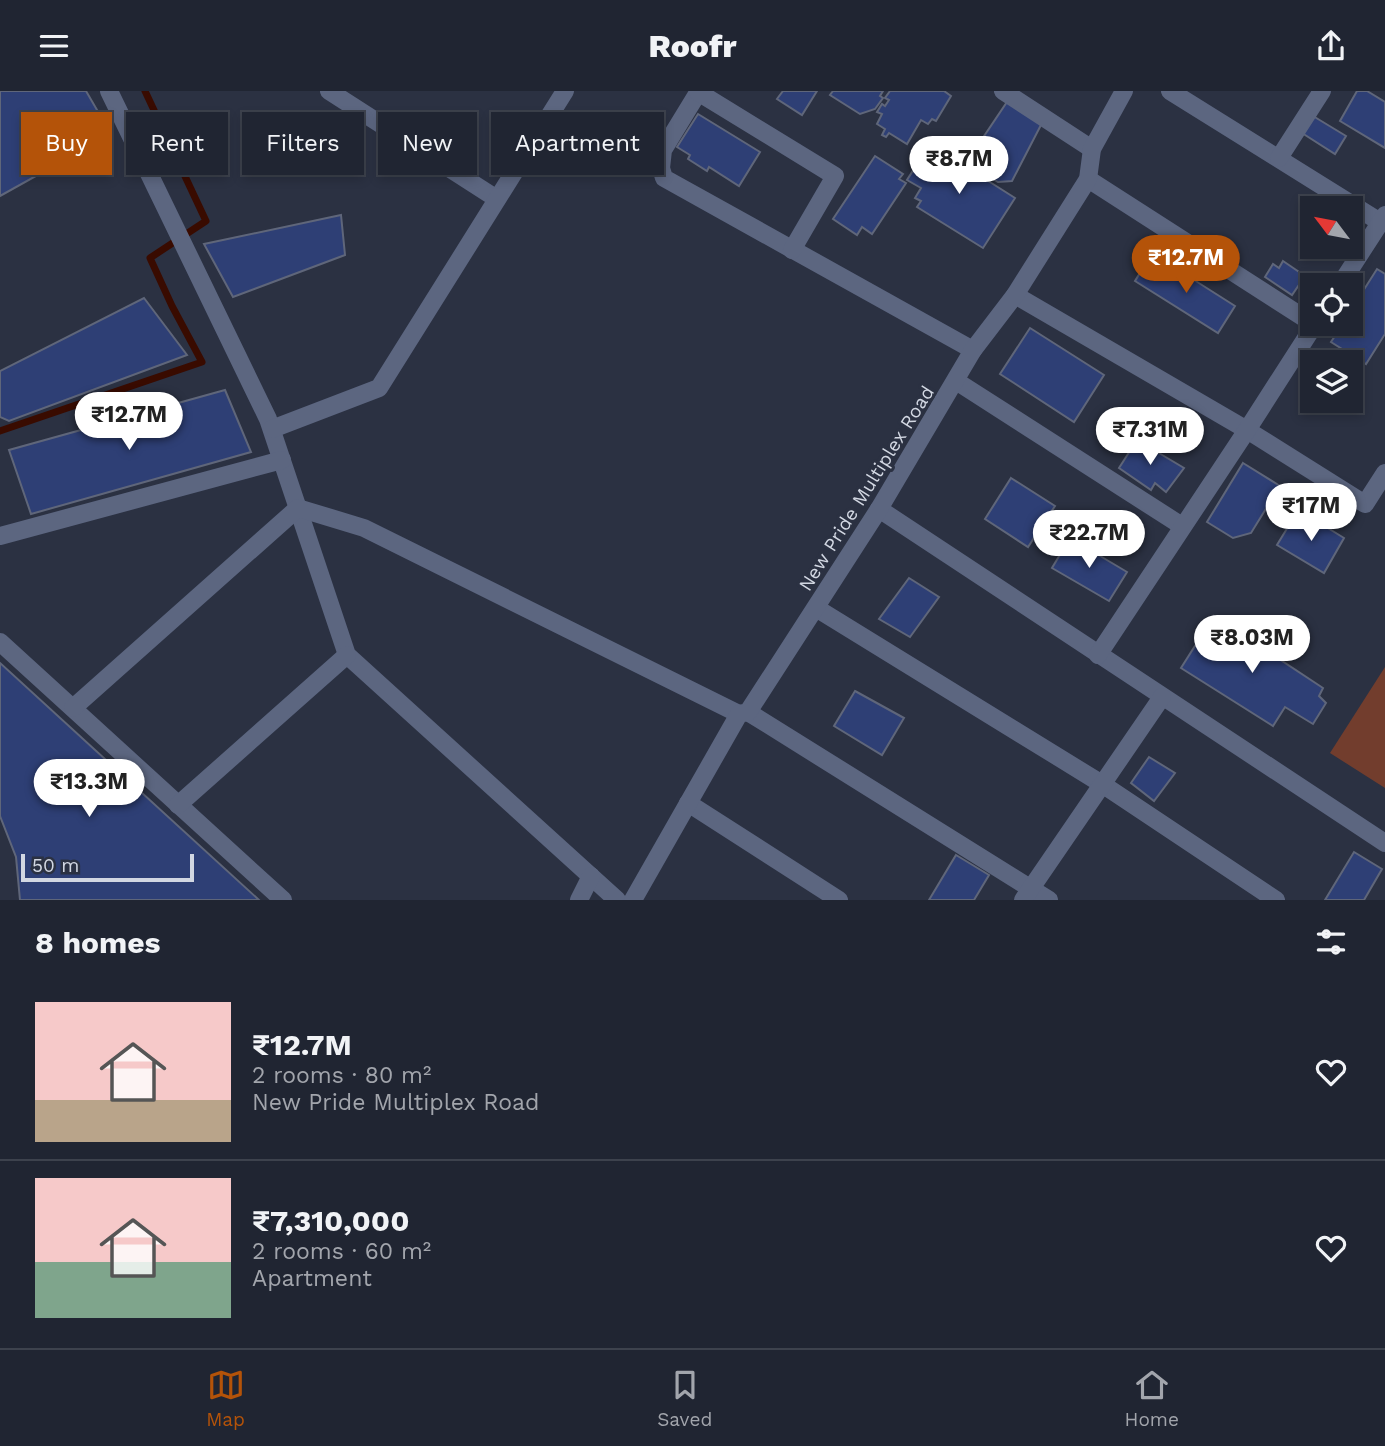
<!DOCTYPE html>
<meta charset="utf-8">
<style>
:root{--surface:#202532;--page:#282d3a;--text:#f1f3f6;--muted:#a2a5ac;--line:#3d424d;--accent:#b45309}
body{margin:0;font-family:"Work Sans",sans-serif;background:var(--page);color:var(--text);height:100vh;display:flex;flex-direction:column;font-size:26px;white-space:nowrap}
*{box-sizing:border-box;margin:0}
p{font-size:23px;color:var(--muted)}
.icon{flex:none;width:38px;height:38px;fill:none;stroke:currentColor;stroke-width:2;stroke-linecap:round;stroke-linejoin:round}
.map{position:relative;height:809px;overflow:hidden}
.panel{display:flex;flex-direction:column;background:var(--surface);flex:1}
.panel>*{flex:none}
.guide{position:absolute;left:21px;top:21px;width:700px;height:63px;display:flex;gap:14px}
.needle{width:46px;rotate:302deg}
.fabs{position:absolute;left:1300px;top:105px;display:grid;gap:14px}
.fabs a{display:grid;place-items:center;width:63px;height:63px;border-radius:0px;background:var(--surface);box-shadow:0 4px 10px #0003,0 0 0 2px var(--line);font-size:35px}
.scale{position:absolute;left:21px;bottom:18px;width:173px;box-sizing:border-box;padding-left:7px;border:4px solid #d2d7e2;border-top:0;font-size:19px;line-height:24px;white-space:nowrap;color:#d2d7e2;-webkit-text-stroke:5px #2b3142;paint-order:stroke}
.price{position:absolute;translate:-50% -60px;padding:0 16px;border-radius:24px;background:#fff;color:#222;font-size:23px;line-height:46px;filter:drop-shadow(0 2px 4px #0008)}
.price::after{content:'';position:absolute;left:50%;top:42px;width:21px;height:16px;margin-left:-10px;background:inherit;clip-path:polygon(0 0,100% 0,50% 100%)}
.price.active{background:var(--accent);color:#fff}
ul{padding:0;list-style:none}
li{display:flex;align-items:center;gap:21px;height:175px;padding:0 35px}
li+li{border-top:2px solid var(--line)}
li span{display:grid;place-items:center;flex:none;width:196px;height:140px;border-radius:0px;color:#555}
li>.icon{margin-inline-start:auto}
span .icon{width:84px;height:84px;fill:#fffc;stroke-width:1}
li b{font-size:30px}
h2{display:flex;justify-content:space-between;align-items:center;height:84px;padding:0 35px;font-size:30px}
.tag{padding:0 24px;border-radius:0px;background:var(--surface);box-shadow:0 4px 10px #0003,0 0 0 2px var(--line);font-size:24px;line-height:63px}
.tag.active{background:var(--accent);color:#fff}
header{display:flex;justify-content:space-between;align-items:center;height:91px;padding:0 35px;background:var(--surface);font-size:32px;font-weight:800}
.menu{display:flex;justify-content:space-around;align-items:center;height:98px;border-top:2px solid var(--line);background:var(--surface);font-size:19px;color:var(--muted)}
.menu a{display:grid;justify-items:center;gap:4px}
.menu .active{color:var(--accent)}
.map>svg:first-child{display:block}
.green{fill:#723d2d}
.lines{fill:none;stroke-linecap:round;stroke-linejoin:round}
.stream{stroke:#390b00;stroke-width:7}
.building{fill:#2e3f75;stroke:#5f667a;stroke-width:2}
.minor{stroke:#5c6680;stroke-width:18}
.labels{text-anchor:middle;stroke-width:6;stroke-linejoin:round;paint-order:stroke}
.street-label{font-size:19px;fill:#d2d7e2;stroke:#2b3142}
</style>
<header><svg class="icon" aria-label="menu" viewBox="0 0 24 24"><path d="M4 6h16M4 12h16M4 18h16"/></svg>Roofr<svg class="icon" aria-label="share" viewBox="0 0 24 24"><path d="M12 15V3M7 8l5-5 5 5M5 13v7h14v-7"/></svg></header>
<div class="map">
<svg width="1385" height="809" viewBox="0 0 1385 809">
<rect width="100%" height="100%" fill="#2b3142"/>
<polygon class="green" points="1385,576 1385,697 1330,662"/>
<g class="lines">
<polyline class="stream" points="0,340 202,271 172,215 150,167 206,130 145,0"/>
</g>
<g class="building">
<polygon points="0,0 86,0 111,43 0,105"/>
<polygon points="783,0 817,0 802,24 777,8"/>
<polygon points="833,0 883,0 880,5 883,7 875,18 860,23 830,4"/>
<polygon points="890,0 944,0 951,5 936,30 932,28 928,33 921,29 907,53 889,42 886,46 882,44 885,38 877,33 882,23 877,21 882,13 885,15 889,9 885,7"/>
<polygon points="1357,0 1367,0 1385,11 1385,57 1340,30"/>
<polygon points="1009,8 1042,32 1012,90 998,91 966,72"/>
<polygon points="698,23 760,61 739,95 709,76 707,80 688,68 690,64 677,56"/>
<polygon points="1313,25 1346,45 1335,63 1302,42"/>
<polygon points="930,53 1015,107 983,157 917,116 921,110 915,107 921,97 907,89"/>
<polygon points="875,65 903,83 899,88 906,92 872,143 862,136 857,144 833,128"/>
<polygon points="341,124 345,164 233,206 204,153"/>
<polygon points="1161,168 1235,215 1218,242 1135,190 1145,174 1154,180"/>
<polygon points="1283,170 1305,185 1292,204 1265,186 1273,173 1279,177"/>
<polygon points="1377,178 1385,183 1385,243 1366,273 1331,251 1343,233 1351,233 1351,219"/>
<polygon points="144,207 187,264 9,330 0,326 0,280"/>
<polygon points="1030,237 1104,284 1074,331 1000,283"/>
<polygon points="225,299 251,361 31,423 9,359"/>
<polygon points="1137,349 1184,377 1166,401 1155,392 1151,399 1119,377"/>
<polygon points="1243,372 1280,395 1251,442 1233,447 1207,431"/>
<polygon points="1011,387 1055,415 1028,456 985,428"/>
<polygon points="1294,426 1309,435 1313,428 1344,447 1324,482 1277,454"/>
<polygon points="1070,447 1127,481 1109,510 1052,477"/>
<polygon points="909,487 939,506 910,546 879,528"/>
<polygon points="1214,525 1323,597 1319,605 1326,612 1313,633 1285,616 1273,635 1181,577"/>
<polygon points="0,572 259,809 20,809 16,766 0,725"/>
<polygon points="855,600 904,627 882,664 834,635"/>
<polygon points="1149,666 1175,682 1154,710 1131,692"/>
<polygon points="1354,761 1382,778 1364,809 1325,809"/>
<polygon points="956,764 989,784 974,809 929,809"/>
</g>
<g class="lines">
<g class="minor">
<polyline points="109,0 268,328 347,564 617,809"/>
<polyline points="329,0 497,108"/>
<polyline points="699,0 663,59 661,77 664,87 973,259"/>
<polyline points="1003,0 1092,58"/>
<polyline points="1170,0 1380,131"/>
<polyline points="698,1 835,85 792,159"/>
<polyline points="1279,67 1322,0"/>
<polyline points="1088,88 1312,232"/>
<polyline points="1340,194 1385,124"/>
<polyline points="1015,204 1247,339 1365,413 1385,382"/>
<polyline points="956,290 1182,435"/>
<polyline points="272,338 379,297 565,0"/>
<polyline points="879,418 1385,752"/>
<polyline points="0,445 282,369"/>
<polyline points="816,517 1102,693 1276,809"/>
<polyline points="0,551 283,809"/>
<polyline points="1098,564 1247,339 1315,233"/>
<polyline points="73,617 298,417 364,437 739,623"/>
<polyline points="748,621 1049,809"/>
<polyline points="688,712 839,809"/>
<polyline points="178,714 347,564"/>
<polyline points="579,809 591,785"/>
<polyline points="633,809 739,623 748,621 879,418 973,259 1015,204 1088,88 1092,58 1124,0"/>
<polyline points="1023,809 1162,606"/>
</g>
</g>
<g class="labels">
<g class="street-label">
<text transform="translate(866 397) rotate(-58)" y="7">New Pride Multiplex Road</text>
</g>
</g>
</svg>
<div class="fabs">
<a><svg class="needle" viewBox="-14 -14 28 28"><path d="M0-13l5 13h-10z" fill="#e53935"/><path d="M0 13l5-13h-10z" fill="#a2a5ac"/></svg></a>
<a><svg class="icon" aria-label="locate" viewBox="0 0 24 24"><circle cx="12" cy="12" r="6"/><path d="M12 2v4M12 18v4M2 12h4M18 12h4"/></svg></a>
<a><svg class="icon" aria-label="layers" viewBox="0 0 24 24"><path d="M12 4l9 5-9 5-9-5zM3 14l9 5 9-5"/></svg></a>
</div>
<div class="scale">50 m</div>
<b class="price" style="left:959px;top:105px">₹8.7M</b>
<b class="price active" style="left:1186px;top:204px">₹12.7M</b>
<b class="price" style="left:129px;top:361px">₹12.7M</b>
<b class="price" style="left:1150px;top:376px">₹7.31M</b>
<b class="price" style="left:1311px;top:452px">₹17M</b>
<b class="price" style="left:1089px;top:479px">₹22.7M</b>
<b class="price" style="left:1252px;top:584px">₹8.03M</b>
<b class="price" style="left:89px;top:728px">₹13.3M</b>
<div class="guide">
<a class="tag active">Buy</a>
<a class="tag">Rent</a>
<a class="tag">Filters</a>
<a class="tag">New</a>
<a class="tag">Apartment</a>
</div>
</div>
<section class="panel">
<h2>8 homes<svg class="icon" aria-label="filters" viewBox="0 0 24 24"><path d="M4 7h16M4 17h16"/><circle cx="9" cy="7" r="2"/><circle cx="15" cy="17" r="2"/></svg></h2>
<ul>
<li><span style="background:linear-gradient(#f6c9c9 70%,#b9a48a 0)"><svg class="icon" aria-label="home" viewBox="0 0 24 24"><path d="M3 11l9-7 9 7M6 9v11h12V9"/></svg></span><div><b>₹12.7M</b><p>2 rooms · 80 m²</p><p>New Pride Multiplex Road</p></div><svg class="icon" aria-label="heart" viewBox="0 0 24 24"><path d="M12 20l-8-8c-3-5 5-10 8-4 3-6 11-1 8 4z"/></svg></li>
<li><span style="background:linear-gradient(#f6c9c9 60%,#7fa58c 0)"><svg class="icon" aria-label="home" viewBox="0 0 24 24"><path d="M3 11l9-7 9 7M6 9v11h12V9"/></svg></span><div><b>₹7,310,000</b><p>2 rooms · 60 m²</p><p>Apartment</p></div><svg class="icon" aria-label="heart" viewBox="0 0 24 24"><path d="M12 20l-8-8c-3-5 5-10 8-4 3-6 11-1 8 4z"/></svg></li>
</ul>
</section>
<nav class="menu">
<a class="active"><svg class="icon" aria-label="map" viewBox="0 0 24 24"><path d="M3 6l6-2 6 2 6-2v14l-6 2-6-2-6 2zM9 4v14M15 6v14"/></svg>Map</a>
<a><svg class="icon" aria-label="saved" viewBox="0 0 24 24"><path d="M7 4h10v16l-5-4-5 4z"/></svg>Saved</a>
<a><svg class="icon" aria-label="home" viewBox="0 0 24 24"><path d="M3 11l9-7 9 7M6 9v11h12V9"/></svg>Home</a>
</nav>
